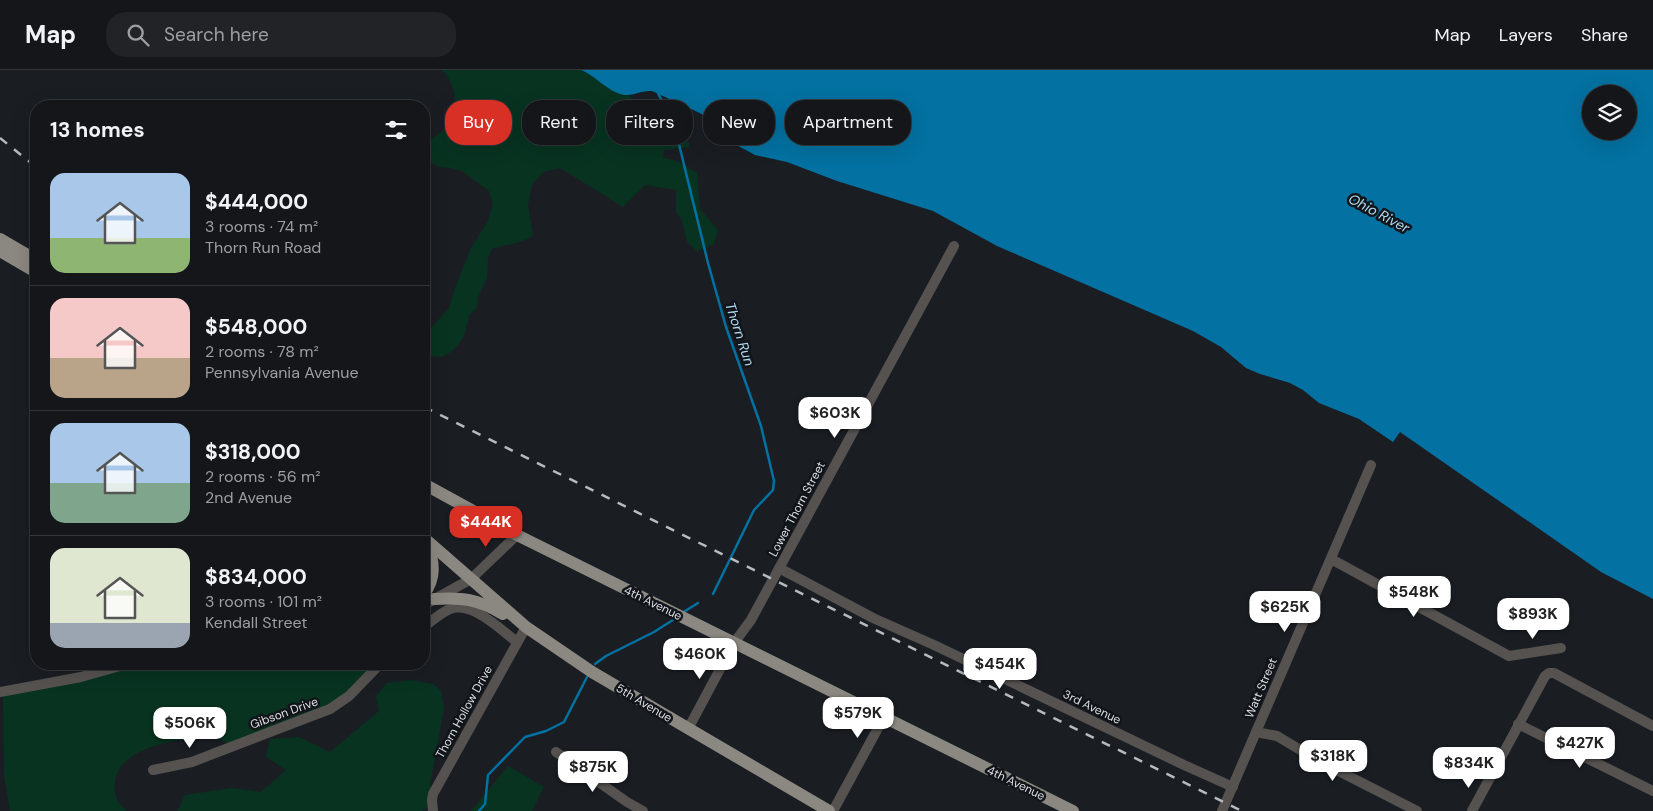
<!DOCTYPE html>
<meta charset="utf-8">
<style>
:root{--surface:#14161a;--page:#212327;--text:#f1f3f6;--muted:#9d9fa2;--line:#333539;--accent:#d93025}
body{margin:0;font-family:"DM Sans",sans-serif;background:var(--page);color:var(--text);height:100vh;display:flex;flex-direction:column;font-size:19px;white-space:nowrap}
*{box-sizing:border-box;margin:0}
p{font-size:16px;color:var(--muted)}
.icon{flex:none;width:28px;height:28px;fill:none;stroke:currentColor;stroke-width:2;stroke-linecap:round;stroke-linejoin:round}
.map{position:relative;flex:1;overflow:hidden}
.panel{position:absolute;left:30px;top:30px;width:400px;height:570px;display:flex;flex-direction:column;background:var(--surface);border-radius:20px;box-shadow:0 5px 20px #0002,0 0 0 1px var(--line)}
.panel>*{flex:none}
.hud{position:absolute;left:445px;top:30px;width:475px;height:45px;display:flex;gap:10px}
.controls{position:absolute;left:1582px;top:15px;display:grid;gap:10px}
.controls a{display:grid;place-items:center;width:55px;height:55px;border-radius:50%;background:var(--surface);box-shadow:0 5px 20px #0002,0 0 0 1px var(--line);font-size:25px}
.price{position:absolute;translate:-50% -42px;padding:0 11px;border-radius:10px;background:#fff;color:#222;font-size:16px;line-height:32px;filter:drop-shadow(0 1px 2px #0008)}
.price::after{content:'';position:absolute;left:50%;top:30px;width:15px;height:11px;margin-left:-8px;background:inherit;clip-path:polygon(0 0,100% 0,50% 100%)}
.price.active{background:var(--accent);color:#fff}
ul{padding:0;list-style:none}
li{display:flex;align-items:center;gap:15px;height:125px;padding:0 20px}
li+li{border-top:1px solid var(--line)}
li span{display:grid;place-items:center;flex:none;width:140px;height:100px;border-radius:15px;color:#555}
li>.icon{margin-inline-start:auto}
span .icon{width:60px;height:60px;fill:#fffc;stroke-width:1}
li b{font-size:21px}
h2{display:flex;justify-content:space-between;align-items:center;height:60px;padding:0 20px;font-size:21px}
.tag{padding:0 18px;border-radius:20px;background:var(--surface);box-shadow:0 5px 20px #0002,0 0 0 1px var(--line);font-size:18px;line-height:45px}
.tag.active{background:var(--accent);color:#fff}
header{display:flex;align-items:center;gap:30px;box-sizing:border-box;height:70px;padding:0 25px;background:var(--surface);border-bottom:1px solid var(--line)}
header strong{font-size:24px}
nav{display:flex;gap:28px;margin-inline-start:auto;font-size:18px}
.search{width:350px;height:45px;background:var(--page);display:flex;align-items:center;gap:12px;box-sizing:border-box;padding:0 18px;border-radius:20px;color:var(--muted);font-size:19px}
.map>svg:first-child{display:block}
.green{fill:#083321}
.water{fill:#0371a1;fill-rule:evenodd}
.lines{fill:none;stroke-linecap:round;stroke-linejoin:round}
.stream{stroke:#0371a1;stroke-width:2.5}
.minor{stroke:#555250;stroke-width:10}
.major{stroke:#8b8781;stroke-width:12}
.rail{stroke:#b7babe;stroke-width:2.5;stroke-dasharray:9 9;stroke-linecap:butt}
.labels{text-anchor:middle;stroke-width:5;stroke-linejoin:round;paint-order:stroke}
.street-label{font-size:12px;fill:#dddfe3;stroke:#11151a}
.water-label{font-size:14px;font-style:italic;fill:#b0d9f4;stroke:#11151a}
</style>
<header>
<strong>Map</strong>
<div class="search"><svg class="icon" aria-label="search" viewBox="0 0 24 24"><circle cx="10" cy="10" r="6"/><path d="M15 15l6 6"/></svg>Search here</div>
<nav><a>Map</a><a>Layers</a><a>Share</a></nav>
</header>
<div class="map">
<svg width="1653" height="741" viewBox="0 0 1653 741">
<rect width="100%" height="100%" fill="#1a1e23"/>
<g class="green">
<path d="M 441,0 L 580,0 L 590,4 L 615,22 L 630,26 L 651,45 L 658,47 L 664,41 L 672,43 L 684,61 L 690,77 L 664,80 L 663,87 L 677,91 L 697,103 L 700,139 L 718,160 L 714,174 L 697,181 L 687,172 L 682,150 L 676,142 L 676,120 L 645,115 L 623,137 L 560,98 L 543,102 L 532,115 L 528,135 L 533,165 C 520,175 507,173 492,179 L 488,188 L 487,208 L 478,227 L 477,237 L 469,246 L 464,266 L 458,275 L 451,282 L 442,287 L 430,286 L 424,282 L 424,266 L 449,238 L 455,218 L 471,178 L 488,151 L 493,134 L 489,121 L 462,101 L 451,98 L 439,97 L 430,91 L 425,82 L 426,72 C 434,67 443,62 448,55 C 460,40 456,11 441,0 Z"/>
<path d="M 127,594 L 380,594 L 349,626 L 232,675 C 228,673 223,670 218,669 C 188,665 120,675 115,711 C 113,724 117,733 127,741 L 10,741 L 4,705 L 3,622 Z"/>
<polygon points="411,610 433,614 441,621 444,638 430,715 433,724 432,735 421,741 177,741 185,725 231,718 261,722 286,700 266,687 270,669 299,667 330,682 379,641 376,626 387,613"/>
<polygon points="508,696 544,717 532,741 471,741"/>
</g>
<path class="water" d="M 581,0 L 1653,0 L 1653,529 L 1601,502 L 1400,362 L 1393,372 L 1359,349 L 1319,333 L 1303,320 L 1290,313 L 1260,304 L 1246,298 L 1221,277 L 1193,261 L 997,176 L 933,141 L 837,111 L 787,92 L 755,85 L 731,72 L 708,64 L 706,46 L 652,21 C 642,20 633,26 624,25 C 608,22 596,6 581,0 ZM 1591,24 L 1629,24 L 1629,61 L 1591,61 Z"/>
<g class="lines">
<g class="stream">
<polyline points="657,21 675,58 708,193 726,257 761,356 774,411 773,420 754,440 713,524"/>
<polyline points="682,543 698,533"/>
<polyline points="595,594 606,586 654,562 676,548"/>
<polyline points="479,741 485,734 488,705 525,667 546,661 564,652 587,607"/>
</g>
<g class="minor">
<polyline points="1331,489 1509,586 1561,578"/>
<polyline points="779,498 873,548 934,575 1184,695 1233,717"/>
<polyline points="424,535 471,509 517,465"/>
<path d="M 424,557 C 432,551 440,543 450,539 C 472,531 500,559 517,572"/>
<polyline points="0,622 81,607 127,594"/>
<polyline points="1518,654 1653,721"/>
<polyline points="688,659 734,573 751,550 954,176"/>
<polyline points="1256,662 1277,666 1319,691 1417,741"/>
<polyline points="556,682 627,732 643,741"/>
<polyline points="153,700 192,692 330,639 349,626 380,594"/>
<polyline points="433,741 432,730 433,724 526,557"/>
<polyline points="833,741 884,647"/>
<polyline points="1222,741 1371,395"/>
<polyline points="1472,741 1545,606 1549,603 1554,603 1653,656"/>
</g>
<g class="major">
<polyline points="0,169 36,190"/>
<polyline points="0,181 36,202"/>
<polyline points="424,414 517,465 1073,741"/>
<polyline points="424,468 526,557 592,602 829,741"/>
<path d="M 424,524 C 437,507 434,488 425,470"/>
<path d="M 434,529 C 462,527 478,529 503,544"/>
</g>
<g class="rail">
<polyline points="0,68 36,97"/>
<polyline points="424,337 1242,741"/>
</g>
</g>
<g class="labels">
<g class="street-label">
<text transform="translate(797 439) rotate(-62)" y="4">Lower Thorn Street</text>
<text transform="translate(653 533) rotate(26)" y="4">4th Avenue</text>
<text transform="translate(1261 618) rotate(-67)" y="4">Watt Street</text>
<text transform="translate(644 633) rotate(31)" y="4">5th Avenue</text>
<text transform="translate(1092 637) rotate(26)" y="4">3rd Avenue</text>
<text transform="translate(464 642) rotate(-61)" y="4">Thorn Hollow Drive</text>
<text transform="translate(284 643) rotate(-20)" y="4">Gibson Drive</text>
<text transform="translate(1016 713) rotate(26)" y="4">4th Avenue</text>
</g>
<g class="water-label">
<text transform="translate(1379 143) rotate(28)" y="5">Ohio River</text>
<text transform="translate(740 264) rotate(72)" y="5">Thorn Run</text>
</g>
</g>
</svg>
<div class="controls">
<a><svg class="icon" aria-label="layers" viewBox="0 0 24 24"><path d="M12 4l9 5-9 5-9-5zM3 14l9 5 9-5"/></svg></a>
</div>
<b class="price" style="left:835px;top:369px">$603K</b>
<b class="price active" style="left:486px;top:478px">$444K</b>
<b class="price" style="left:1414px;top:548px">$548K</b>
<b class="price" style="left:1285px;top:563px">$625K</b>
<b class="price" style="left:1533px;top:570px">$893K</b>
<b class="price" style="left:700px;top:610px">$460K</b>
<b class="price" style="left:1000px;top:620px">$454K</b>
<b class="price" style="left:858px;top:669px">$579K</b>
<b class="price" style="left:190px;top:679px">$506K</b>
<b class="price" style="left:1580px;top:699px">$427K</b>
<b class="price" style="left:1333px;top:712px">$318K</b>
<b class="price" style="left:1469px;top:719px">$834K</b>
<b class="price" style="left:593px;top:723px">$875K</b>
<div class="hud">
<a class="tag active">Buy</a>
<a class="tag">Rent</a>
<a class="tag">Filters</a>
<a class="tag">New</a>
<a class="tag">Apartment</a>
</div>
<section class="panel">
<h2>13 homes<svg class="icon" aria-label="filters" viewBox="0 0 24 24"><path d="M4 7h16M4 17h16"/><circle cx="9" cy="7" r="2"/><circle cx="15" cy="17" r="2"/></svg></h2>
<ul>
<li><span style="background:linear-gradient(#a9c7e8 65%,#8fb573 0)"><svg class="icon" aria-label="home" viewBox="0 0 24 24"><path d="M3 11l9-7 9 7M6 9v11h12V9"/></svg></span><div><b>$444,000</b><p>3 rooms · 74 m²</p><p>Thorn Run Road</p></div></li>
<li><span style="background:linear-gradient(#f6c9c9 60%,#b9a48a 0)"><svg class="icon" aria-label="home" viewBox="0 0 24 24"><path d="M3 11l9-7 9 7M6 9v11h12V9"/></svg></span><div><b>$548,000</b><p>2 rooms · 78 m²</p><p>Pennsylvania Avenue</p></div></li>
<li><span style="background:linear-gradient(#a9c7e8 60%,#7fa58c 0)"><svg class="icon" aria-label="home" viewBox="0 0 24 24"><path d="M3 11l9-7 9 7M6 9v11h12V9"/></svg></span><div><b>$318,000</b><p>2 rooms · 56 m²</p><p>2nd Avenue</p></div></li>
<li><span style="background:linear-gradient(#dfe7d0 75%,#9aa5b1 0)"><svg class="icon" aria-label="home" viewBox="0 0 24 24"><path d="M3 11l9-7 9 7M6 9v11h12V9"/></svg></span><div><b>$834,000</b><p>3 rooms · 101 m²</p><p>Kendall Street</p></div></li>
</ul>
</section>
</div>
